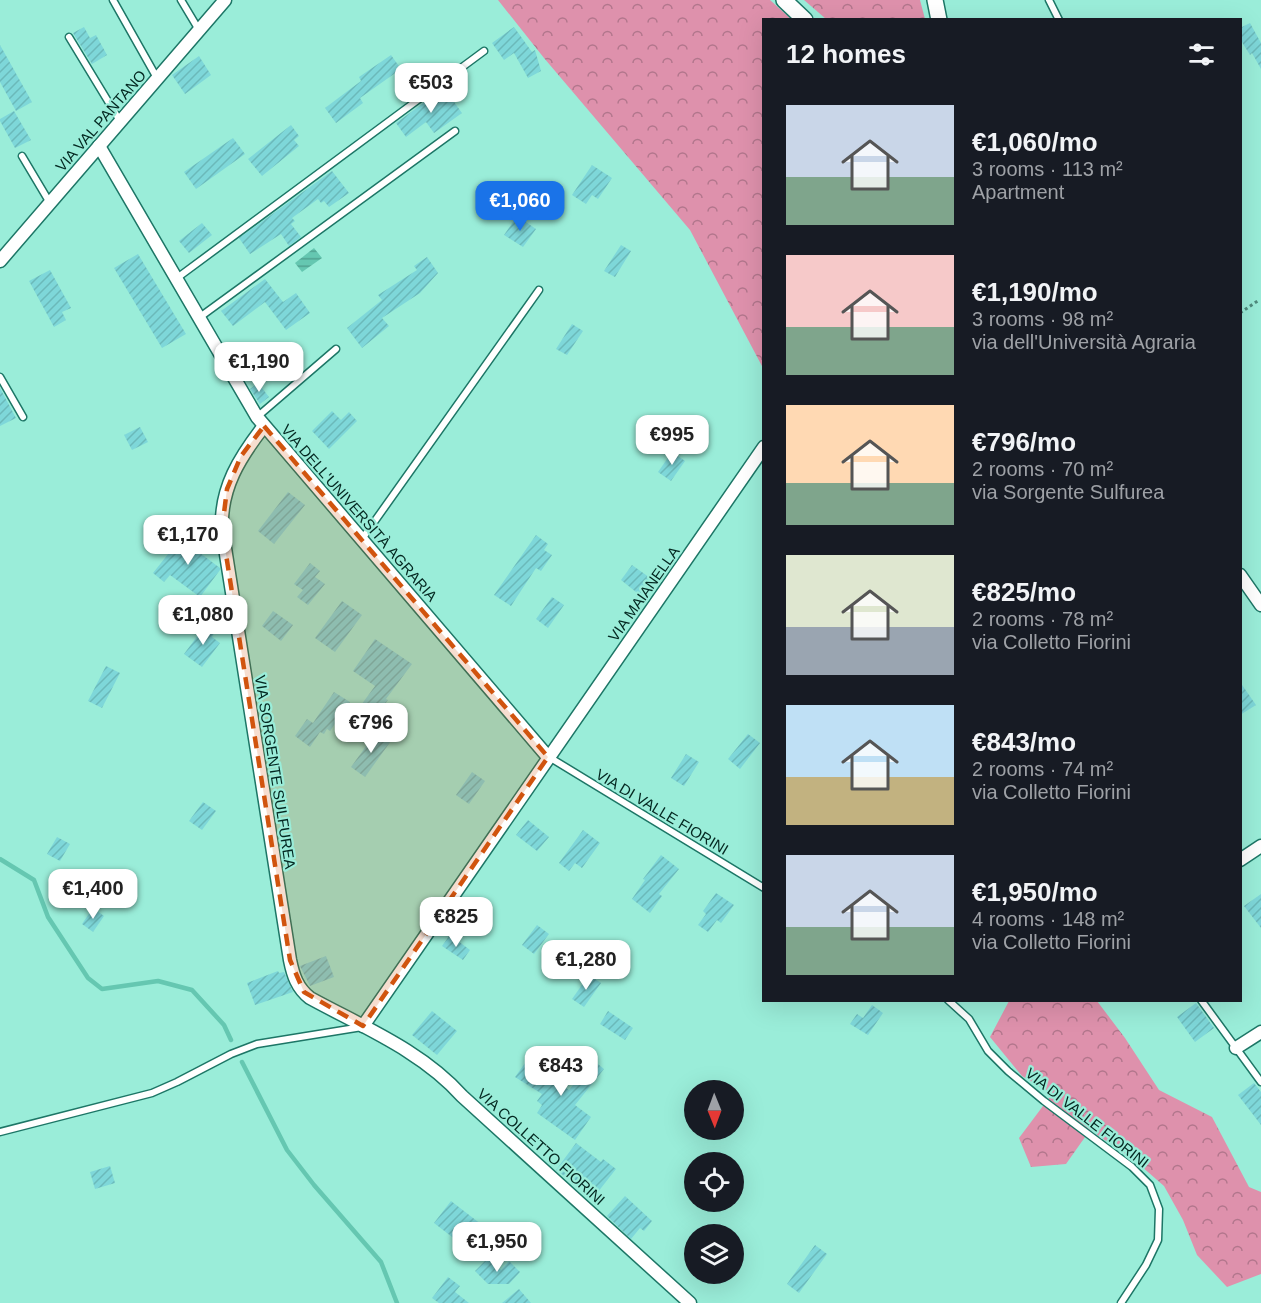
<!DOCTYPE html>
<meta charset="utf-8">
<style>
:root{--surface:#171b24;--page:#242831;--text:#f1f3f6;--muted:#9ea1a6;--accent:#1a73e8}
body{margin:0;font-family:Arial,sans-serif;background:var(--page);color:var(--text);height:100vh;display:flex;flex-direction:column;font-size:22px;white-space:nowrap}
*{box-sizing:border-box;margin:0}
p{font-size:20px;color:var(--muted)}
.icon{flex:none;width:33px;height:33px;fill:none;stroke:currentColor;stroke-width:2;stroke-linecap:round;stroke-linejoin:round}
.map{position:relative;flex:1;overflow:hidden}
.side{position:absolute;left:762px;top:18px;width:480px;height:984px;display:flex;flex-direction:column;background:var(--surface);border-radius:0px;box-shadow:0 6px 24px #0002}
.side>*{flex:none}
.needle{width:39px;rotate:179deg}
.controls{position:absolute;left:684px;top:1080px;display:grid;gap:12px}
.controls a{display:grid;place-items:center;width:60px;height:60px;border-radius:50%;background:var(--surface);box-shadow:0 6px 24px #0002;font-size:30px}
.price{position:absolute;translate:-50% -51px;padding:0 14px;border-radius:12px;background:#fff;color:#222;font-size:20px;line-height:39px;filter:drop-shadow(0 2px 3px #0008)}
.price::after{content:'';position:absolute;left:50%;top:36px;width:18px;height:14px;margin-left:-9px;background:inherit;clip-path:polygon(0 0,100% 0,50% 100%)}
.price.on{background:var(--accent);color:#fff}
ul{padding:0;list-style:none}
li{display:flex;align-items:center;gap:18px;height:150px;padding:0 24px}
li span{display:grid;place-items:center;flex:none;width:168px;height:120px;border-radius:0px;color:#555}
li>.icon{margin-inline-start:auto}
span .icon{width:72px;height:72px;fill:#fffc;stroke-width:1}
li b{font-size:26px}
h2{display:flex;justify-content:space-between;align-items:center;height:72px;padding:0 24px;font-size:26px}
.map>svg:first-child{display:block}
.forest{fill:url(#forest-crowns)}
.water{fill:url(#water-rules)}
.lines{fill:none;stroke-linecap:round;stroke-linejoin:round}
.stream{stroke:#65c7b1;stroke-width:4.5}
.building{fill:url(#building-hatch)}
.service-casing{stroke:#1d7666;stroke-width:9}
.minor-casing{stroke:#1d7666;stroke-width:15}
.tertiary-casing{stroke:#1d7666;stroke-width:18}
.path{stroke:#4f8b7d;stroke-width:3;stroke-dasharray:3 3;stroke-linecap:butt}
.service{stroke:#fff;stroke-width:6}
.minor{stroke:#fff;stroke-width:12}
.tertiary{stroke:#fff;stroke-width:15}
.marked{fill:#d1540e;fill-opacity:0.2;stroke:#d1540e;stroke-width:4.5;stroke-dasharray:12 8;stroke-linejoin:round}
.labels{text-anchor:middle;stroke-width:4.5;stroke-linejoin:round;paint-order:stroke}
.street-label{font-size:15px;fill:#032720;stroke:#9aedd9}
</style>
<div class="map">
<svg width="1261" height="1303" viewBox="0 0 1261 1303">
<defs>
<pattern id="forest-crowns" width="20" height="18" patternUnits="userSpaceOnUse" patternTransform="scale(1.5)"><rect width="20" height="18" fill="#de91ac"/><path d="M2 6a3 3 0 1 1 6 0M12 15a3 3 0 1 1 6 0" fill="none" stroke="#b2768c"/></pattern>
<pattern id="water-rules" width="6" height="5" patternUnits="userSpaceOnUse" patternTransform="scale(1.5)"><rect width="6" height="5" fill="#65c7b1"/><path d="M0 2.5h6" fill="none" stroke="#51a290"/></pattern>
<pattern id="building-hatch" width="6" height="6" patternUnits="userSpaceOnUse" patternTransform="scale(1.5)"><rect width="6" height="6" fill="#7ed7d9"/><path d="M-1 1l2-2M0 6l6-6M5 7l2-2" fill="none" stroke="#6bb9ba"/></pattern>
</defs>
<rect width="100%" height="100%" fill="#9aedd9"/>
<g class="forest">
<polygon points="498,0 770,0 791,19 764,20 763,368 690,230 544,58"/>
<polygon points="804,0 920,0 925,19 826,19"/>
<polygon points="1009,1001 1097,1001 1125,1038 1159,1090 1212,1117 1249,1187 1261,1192 1261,1274 1227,1287 1197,1255 1183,1220 1164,1186 1133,1159 1090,1130 1066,1164 1031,1167 1019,1138 1052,1094 1022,1076 990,1037"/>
</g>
<polygon class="water" points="314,248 322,258 302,272 295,263"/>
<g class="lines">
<g class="stream">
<polyline points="0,859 34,880 48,917 88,978 102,989 158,981 192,990 224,1025 231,1040"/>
<polyline points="242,1062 287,1150 314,1185 381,1262 397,1303"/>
</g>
</g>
<g class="building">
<polygon points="1250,23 1261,43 1261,69 1252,53 1250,55 1240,39 1240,28"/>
<polygon points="84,27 90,38 96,35 107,55 92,64 73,33"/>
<polygon points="514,27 532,52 535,50 541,71 528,78 514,53 504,60 492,43"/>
<polygon points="0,45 32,102 16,111 0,82"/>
<polygon points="391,55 401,69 360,98 363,103 336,123 325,108 361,81 359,77"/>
<polygon points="199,56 211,75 185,94 172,75"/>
<polygon points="444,88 462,113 434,133 426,122 406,137 396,123"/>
<polygon points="14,111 31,140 15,148 0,121 0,119"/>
<polygon points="291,125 299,136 294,140 299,146 262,176 248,159"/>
<polygon points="233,138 245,154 196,189 184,172"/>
<polygon points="592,165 612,178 598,199 592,195 586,204 572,195"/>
<polygon points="332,171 349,193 329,207 324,201 321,203 318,199 292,218 295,221 291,224 301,237 289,246 281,234 250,254 239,238"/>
<polygon points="517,216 536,229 523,247 504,235"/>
<polygon points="202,223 212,235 189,253 179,241"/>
<polygon points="621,245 631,251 615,277 604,271"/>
<polygon points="138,254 186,334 162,348 114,268"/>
<polygon points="427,257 438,273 420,293 382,318 389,326 362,348 347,328 382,300 378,295 417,270 414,266"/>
<polygon points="50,270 71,308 62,312 66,320 54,327 29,281"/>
<polygon points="265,279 283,302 296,293 310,313 286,330 265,302 233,326 221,311"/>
<polygon points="572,324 583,331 567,355 556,349"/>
<polygon points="258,383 269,397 260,404 250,389"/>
<polygon points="0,388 16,418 0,426"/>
<polygon points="332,411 341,420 349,412 357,421 329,449 312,431"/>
<polygon points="140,427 148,442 132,450 124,435"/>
<polygon points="672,452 685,461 671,481 658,472"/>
<polygon points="288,492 305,505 274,544 258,531"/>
<polygon points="188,529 200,538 192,547 220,568 220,570 200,597 170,575 164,582 153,573"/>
<polygon points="536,535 548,544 544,550 552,555 541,571 536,568 511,606 494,595"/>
<polygon points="310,563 320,571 315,577 325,584 308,605 297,597 303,590 294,584"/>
<polygon points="632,565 653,580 641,596 621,580"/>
<polygon points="552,597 564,605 548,628 536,619"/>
<polygon points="342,601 362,615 335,652 315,638"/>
<polygon points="273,611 293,625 281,641 262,626"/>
<polygon points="207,623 216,630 212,637 220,643 202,667 184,654"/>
<polygon points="375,639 412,664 386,699 388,700 368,727 353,716 375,686 353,671"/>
<polygon points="106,666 120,673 102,708 88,701"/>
<polygon points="1240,682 1256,705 1240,715"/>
<polygon points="334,692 350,702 330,731 327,729 324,734 320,732 310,747 295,736 307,719 313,723"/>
<polygon points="377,731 391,741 365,777 351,767"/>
<polygon points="748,734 760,743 740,769 728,759"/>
<polygon points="686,754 699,762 684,786 671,778"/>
<polygon points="472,772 485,781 469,804 456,795"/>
<polygon points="203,802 216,811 202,830 189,821"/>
<polygon points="528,820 549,837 537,851 516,835"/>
<polygon points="583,830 600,843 582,868 575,863 569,871 559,863"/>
<polygon points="57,837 70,844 60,861 47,854"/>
<polygon points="661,855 679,869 659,894 662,896 650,913 632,899 645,880 643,879"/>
<polygon points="716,893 734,905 721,923 717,920 708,932 698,925 706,914 703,911"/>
<polygon points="1261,894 1261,928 1244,906"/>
<polygon points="93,908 104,916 93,932 82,924"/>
<polygon points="537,925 549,934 534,954 522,945"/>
<polygon points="450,935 470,950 463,960 442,946"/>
<polygon points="326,956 334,977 310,986 300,966"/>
<polygon points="278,971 279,973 284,972 293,992 255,1005 247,983"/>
<polygon points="589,975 601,983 584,1007 572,999"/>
<polygon points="1196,1003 1214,1028 1195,1042 1177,1017"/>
<polygon points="872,1005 883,1013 868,1035 850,1024 857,1014 863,1018"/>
<polygon points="432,1011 457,1031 437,1055 412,1035"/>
<polygon points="608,1011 633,1028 625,1040 600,1024"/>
<polygon points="528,1059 569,1090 593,1060 604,1069 575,1105 591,1117 575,1140 537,1113 542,1105 537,1101 542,1094 515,1077"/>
<polygon points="1254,1083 1261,1092 1261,1125 1238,1095"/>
<polygon points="576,1143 601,1162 603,1159 616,1169 594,1197 556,1170"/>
<polygon points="110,1166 115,1183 95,1189 90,1172"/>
<polygon points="625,1196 652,1221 644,1231 640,1228 631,1239 607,1216"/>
<polygon points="451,1201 486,1228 469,1250 434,1223"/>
<polygon points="815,1245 827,1254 799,1293 787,1284"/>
<polygon points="488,1258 501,1270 509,1261 520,1272 509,1284 488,1284 475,1271"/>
<polygon points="448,1277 460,1286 455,1292 469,1303 439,1303 432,1298"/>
<polygon points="519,1289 531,1303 502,1303"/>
</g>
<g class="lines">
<g class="service-casing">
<g id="service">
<polyline points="113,0 157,78"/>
<polyline points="181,0 199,30"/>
<polyline points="1049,0 1059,20"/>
<polyline points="69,37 120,121"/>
<polyline points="22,156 50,203"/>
<polyline points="177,278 484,51"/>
<polyline points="200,317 455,131"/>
<polyline points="0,377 23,417"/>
<polyline points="257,417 336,349"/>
<polyline points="362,539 539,290"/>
<polyline points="549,757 764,888"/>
<polyline points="948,1000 969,1019 988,1051 1008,1071 1044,1101 1132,1167 1150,1185 1159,1209 1158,1240 1146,1265 1121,1303"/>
<polyline points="1201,1000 1261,1082"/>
<polyline points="0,1132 152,1093 177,1082 231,1054 257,1044 362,1027"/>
</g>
</g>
<g class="minor-casing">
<g id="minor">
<polyline points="99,146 257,417 548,757"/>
<polyline points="0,261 225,0"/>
<path d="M 264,426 C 240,457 220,488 222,529 L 290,960 C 293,975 297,988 310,998 C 363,1027 422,1051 462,1096 L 690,1303"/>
<polyline points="1240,575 1261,605"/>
<polyline points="1240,860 1261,846"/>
<polyline points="363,1026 764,447"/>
<polyline points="1236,1048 1261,1032"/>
</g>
</g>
<g class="tertiary-casing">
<g id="tertiary">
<polyline points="784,0 805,20"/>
<polyline points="935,0 939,20"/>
</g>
</g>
<polyline class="path" points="1240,313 1259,300"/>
<use href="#service" class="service"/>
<use href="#minor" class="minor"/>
<use href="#tertiary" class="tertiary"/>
</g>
<path class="marked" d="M 264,426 L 548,757 L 363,1026 L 304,992 L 290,960 L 222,529 L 227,489 L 241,456 Z"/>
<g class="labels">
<g class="street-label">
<text transform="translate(101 121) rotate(-49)" y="5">VIA VAL PANTANO</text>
<text transform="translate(359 513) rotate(49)" y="5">VIA DELL'UNIVERSITÀ AGRARIA</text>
<text transform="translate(644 594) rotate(-55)" y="5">VIA MAIANELLA</text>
<text transform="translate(275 772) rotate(81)" y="5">VIA SORGENTE SULFUREA</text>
<text transform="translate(662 812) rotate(31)" y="5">VIA DI VALLE FIORINI</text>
<text transform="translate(1087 1118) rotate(38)" y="5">VIA DI VALLE FIORINI</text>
<text transform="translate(541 1147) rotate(42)" y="5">VIA COLLETTO FIORINI</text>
</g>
</g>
</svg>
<div class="controls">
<a><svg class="needle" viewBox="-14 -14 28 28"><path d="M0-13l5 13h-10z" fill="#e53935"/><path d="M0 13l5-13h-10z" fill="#9ea1a6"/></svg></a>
<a><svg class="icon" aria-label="locate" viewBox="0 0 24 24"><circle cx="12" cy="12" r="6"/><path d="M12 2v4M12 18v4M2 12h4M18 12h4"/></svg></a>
<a><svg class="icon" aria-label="layers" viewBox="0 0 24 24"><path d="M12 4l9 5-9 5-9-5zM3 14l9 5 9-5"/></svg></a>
</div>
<b class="price" style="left:431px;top:114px">€503</b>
<b class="price on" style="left:520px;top:232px">€1,060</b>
<b class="price" style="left:259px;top:393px">€1,190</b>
<b class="price" style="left:672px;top:466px">€995</b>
<b class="price" style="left:188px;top:566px">€1,170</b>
<b class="price" style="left:203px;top:646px">€1,080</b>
<b class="price" style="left:371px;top:754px">€796</b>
<b class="price" style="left:93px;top:920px">€1,400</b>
<b class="price" style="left:456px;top:948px">€825</b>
<b class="price" style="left:586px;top:991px">€1,280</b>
<b class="price" style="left:561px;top:1097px">€843</b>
<b class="price" style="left:497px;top:1273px">€1,950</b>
<section class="side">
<h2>12 homes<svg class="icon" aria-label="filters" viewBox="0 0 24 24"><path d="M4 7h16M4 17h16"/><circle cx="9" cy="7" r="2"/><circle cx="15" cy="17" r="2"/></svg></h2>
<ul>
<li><span style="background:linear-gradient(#c9d6e8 60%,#7fa58c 0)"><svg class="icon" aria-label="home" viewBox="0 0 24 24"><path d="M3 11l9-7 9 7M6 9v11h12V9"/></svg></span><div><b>€1,060/mo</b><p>3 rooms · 113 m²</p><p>Apartment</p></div></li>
<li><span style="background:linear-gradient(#f6c9c9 60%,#7fa58c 0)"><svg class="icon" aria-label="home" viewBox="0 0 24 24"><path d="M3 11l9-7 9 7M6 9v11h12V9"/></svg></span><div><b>€1,190/mo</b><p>3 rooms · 98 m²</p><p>via dell'Università Agraria</p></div></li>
<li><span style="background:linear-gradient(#ffd9b3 65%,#7fa58c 0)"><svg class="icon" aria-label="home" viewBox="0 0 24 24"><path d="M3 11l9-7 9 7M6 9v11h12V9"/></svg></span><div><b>€796/mo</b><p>2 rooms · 70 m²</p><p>via Sorgente Sulfurea</p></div></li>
<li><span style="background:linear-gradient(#dfe7d0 60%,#9aa5b1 0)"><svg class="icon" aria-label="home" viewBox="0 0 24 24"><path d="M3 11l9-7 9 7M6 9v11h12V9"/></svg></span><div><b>€825/mo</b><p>2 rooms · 78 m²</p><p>via Colletto Fiorini</p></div></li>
<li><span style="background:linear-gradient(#bfe0f5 60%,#c2b280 0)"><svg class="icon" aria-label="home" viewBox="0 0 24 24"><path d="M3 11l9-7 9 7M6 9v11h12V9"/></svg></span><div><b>€843/mo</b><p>2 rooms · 74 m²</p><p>via Colletto Fiorini</p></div></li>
<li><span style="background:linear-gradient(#c9d6e8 60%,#7fa58c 0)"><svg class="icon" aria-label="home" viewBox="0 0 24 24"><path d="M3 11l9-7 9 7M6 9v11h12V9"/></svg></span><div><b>€1,950/mo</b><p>4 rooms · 148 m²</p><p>via Colletto Fiorini</p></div></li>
</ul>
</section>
</div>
